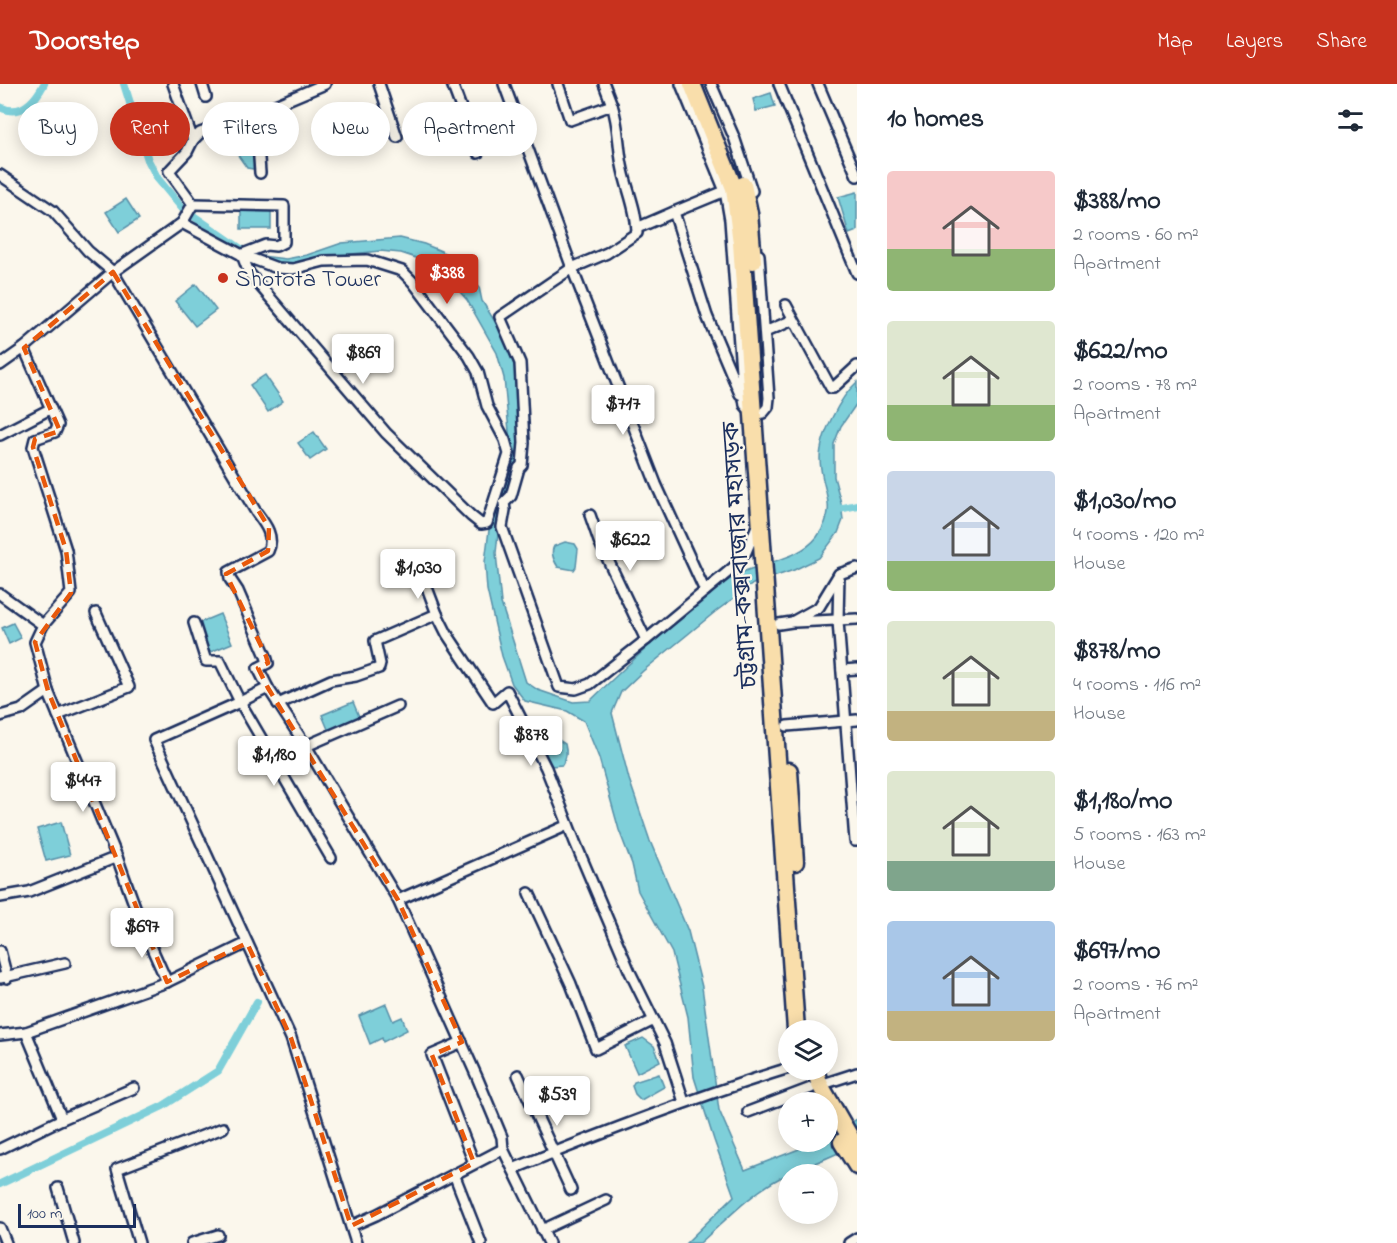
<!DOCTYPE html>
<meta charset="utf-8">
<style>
:root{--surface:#fff;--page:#f2f2f3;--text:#1f2937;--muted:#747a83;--accent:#c8321e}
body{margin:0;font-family:"Indie Flower","Noto Sans Bengali",sans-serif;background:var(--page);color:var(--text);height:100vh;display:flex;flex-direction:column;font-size:22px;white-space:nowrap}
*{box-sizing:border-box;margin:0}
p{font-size:20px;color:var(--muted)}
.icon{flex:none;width:33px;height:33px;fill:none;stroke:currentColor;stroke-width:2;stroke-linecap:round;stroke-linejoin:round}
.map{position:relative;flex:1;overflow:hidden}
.sheet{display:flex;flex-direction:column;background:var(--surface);width:540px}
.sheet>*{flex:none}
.hud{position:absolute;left:18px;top:18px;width:570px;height:54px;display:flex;gap:12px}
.tools{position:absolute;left:778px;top:936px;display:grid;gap:12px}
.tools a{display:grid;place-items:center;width:60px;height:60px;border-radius:50%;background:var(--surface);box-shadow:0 3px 15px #0003;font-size:30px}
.scale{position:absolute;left:18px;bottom:15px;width:118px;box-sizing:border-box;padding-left:6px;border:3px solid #1b2f5e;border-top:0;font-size:16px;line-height:21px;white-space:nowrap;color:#1b2f5e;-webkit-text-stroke:4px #fbf7ec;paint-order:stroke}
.price{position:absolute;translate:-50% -51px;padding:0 14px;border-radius:6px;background:#fff;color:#222;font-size:20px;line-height:39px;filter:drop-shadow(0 2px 3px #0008)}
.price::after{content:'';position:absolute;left:50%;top:36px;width:18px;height:14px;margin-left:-9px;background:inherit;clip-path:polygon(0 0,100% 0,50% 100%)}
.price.selected{background:var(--accent);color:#fff}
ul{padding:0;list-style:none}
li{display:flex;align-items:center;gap:18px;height:150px;padding:0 30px}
li span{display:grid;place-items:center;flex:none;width:168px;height:120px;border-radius:6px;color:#555}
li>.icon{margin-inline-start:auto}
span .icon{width:72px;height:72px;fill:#fffc;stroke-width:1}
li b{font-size:26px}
h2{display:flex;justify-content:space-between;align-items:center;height:72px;padding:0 30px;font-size:26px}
.pill{padding:0 21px;border-radius:27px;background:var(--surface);box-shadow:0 3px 15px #0003;font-size:21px;line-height:54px}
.pill.selected{background:var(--accent);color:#fff}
header{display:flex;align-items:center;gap:36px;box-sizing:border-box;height:84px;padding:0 30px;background:var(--accent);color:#fff}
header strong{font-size:28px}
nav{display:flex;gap:33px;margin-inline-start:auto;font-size:21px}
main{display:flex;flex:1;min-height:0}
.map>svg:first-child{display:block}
.water{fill:#7ecfd9;stroke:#568fa8;stroke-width:1.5}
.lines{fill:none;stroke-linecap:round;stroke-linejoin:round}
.canal{stroke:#7ecfd9;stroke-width:8}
.street-casing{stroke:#1b2f5e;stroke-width:14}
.highway-casing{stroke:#1b2f5e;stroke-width:21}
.street{stroke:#fbf7ec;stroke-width:9}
.highway{stroke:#f9deab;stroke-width:16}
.marked{fill:none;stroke:#e8590c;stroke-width:4.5;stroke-dasharray:12 8;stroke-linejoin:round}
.poi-dot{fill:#c8321e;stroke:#fbf7ec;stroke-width:2}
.labels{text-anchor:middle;stroke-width:4.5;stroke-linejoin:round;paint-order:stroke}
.poi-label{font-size:24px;fill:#1b2f5e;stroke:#fbf7ec;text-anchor:start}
.street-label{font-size:24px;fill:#1b2f5e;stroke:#fbf7ec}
</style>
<header>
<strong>Doorstep</strong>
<nav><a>Map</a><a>Layers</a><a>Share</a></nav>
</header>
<main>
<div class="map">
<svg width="857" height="1159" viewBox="0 0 857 1159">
<rect width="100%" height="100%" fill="#fbf7ec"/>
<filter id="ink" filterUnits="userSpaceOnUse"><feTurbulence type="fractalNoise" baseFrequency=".0167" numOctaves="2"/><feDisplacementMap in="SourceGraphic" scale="12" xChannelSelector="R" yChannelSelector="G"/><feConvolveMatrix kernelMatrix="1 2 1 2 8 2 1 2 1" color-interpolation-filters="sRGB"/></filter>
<g filter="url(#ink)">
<g class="water">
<polygon points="771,9 775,22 756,27 753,15"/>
<polygon points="336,27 346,28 348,42 339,50 330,51 327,32"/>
<polygon points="252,57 256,59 257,83 253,85 247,84 230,60"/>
<polygon points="857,108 857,147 849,150 838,113"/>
<polygon points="126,115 139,135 119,148 106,128"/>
<rect x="241" y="127" width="30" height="18"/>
<path d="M 400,154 L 424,160 L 441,167 L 457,177 L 470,189 L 479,203 L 482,217 L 504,252 L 510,267 L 517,292 L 521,372 L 499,440 L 496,469 L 501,519 L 526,598 L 538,606 L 573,618 L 590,617 C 622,586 654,556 688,528 C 706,513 722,498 743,488 C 766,478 801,474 817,453 C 840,421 821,408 820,375 C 820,352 840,313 857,298 L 857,319 L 841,342 L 834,360 L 834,393 L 841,419 L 843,436 L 838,449 L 819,474 L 794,486 L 753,500 L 715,528 L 643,587 L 621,608 L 612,629 L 629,695 L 650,757 L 688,847 L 702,903 L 719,1026 L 745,1086 L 817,1058 L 828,1058 L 828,1052 L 857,1035 L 857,1059 C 833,1074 806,1081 780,1094 C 750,1110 726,1136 700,1159 L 686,1159 L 734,1112 L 714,1056 L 694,993 L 688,933 L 672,869 L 638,807 L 632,780 L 619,746 L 599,674 L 584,637 L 567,627 L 525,617 L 512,600 L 502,572 L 487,506 L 485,478 L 491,430 L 510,358 L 504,294 L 497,269 L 467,216 L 446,192 L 425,177 L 401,169 L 380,167 L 342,171 L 304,180 L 282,182 L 253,171 L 286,175 L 307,171 L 342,159 Z"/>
<polygon points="196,200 216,226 195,242 175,217"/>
<polygon points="265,291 283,317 268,328 250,301"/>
<polygon points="314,348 326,365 310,376 298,359"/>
<path d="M 565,458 L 575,460 L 578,465 L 576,483 L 574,486 L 558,483 C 554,477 550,469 554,462 Z"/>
<polygon points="220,530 232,559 208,569 196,540"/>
<polygon points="13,539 21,554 9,560 2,544"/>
<polygon points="353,618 361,637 330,650 322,631"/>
<path d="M 557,655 L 565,660 C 567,668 567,674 562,681 L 551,682 C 545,676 543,667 545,659 Z"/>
<polygon points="61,738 70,771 46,777 37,745"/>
<polygon points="386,920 393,937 402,933 407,946 383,958 382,954 370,960 359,932"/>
<polygon points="643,954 654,962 660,977 637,989 625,962"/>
<polygon points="659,990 664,1003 641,1016 635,1010 632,1002 634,998"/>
</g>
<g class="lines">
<g class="canal">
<polyline points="124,0 148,76 158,95 182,124 244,167"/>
<path d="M 0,23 C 21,34 35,17 44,0"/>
<polyline points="835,426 857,421"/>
<polyline points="0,1100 163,1022 218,987 257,918"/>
</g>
<g class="street-casing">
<g id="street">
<polyline points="173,0 193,56"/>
<polyline points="202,0 206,13"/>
<polyline points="379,0 397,53"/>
<polyline points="452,0 478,69"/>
<polyline points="504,0 572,184 656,400 705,507"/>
<path d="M 558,0 L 570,36 L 612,21 C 619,41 618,61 622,81 C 626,104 637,125 637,149 L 607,169 L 572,184 L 500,233 L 520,279 L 524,359 L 522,381 L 519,384 L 511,412 L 504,419 L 505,426 L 502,443 L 559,603 L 576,605 L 590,600 L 646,556 L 734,483 L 746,468 L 757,442"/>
<polyline points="604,0 612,21"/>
<polyline points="681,0 725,107 730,136 742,301 745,321 753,330 763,329 768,323 769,314 759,171"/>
<polyline points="711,0 734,53 752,107"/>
<polyline points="779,0 857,189"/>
<polyline points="818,0 857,92"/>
<polyline points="252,30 257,45 260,89"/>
<path d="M 0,91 L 53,127 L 88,167 L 113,188 L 256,428 C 265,440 275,452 268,467 L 229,488 L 230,495 L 238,507 L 266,572 L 268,579 L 258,584 L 268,604 L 306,662 L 398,816 L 477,993 L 502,1053 L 503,1065 L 549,1159"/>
<polyline points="193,120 169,87 187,68 193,56 200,49 273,22 325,0"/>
<polyline points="674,128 725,107"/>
<polyline points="182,139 242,171 277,184 293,185 324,177 367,176 402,187 413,198 469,272 478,288 487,322 505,356 509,370 487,439 481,440 471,432 386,349 249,189 242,171 243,170 266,161 276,162 284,158 284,122 193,120"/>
<polyline points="637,144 674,128 707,232 740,310"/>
<polyline points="786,221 831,304 833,304 857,282"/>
<polyline points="765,248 793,236"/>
<polyline points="0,281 24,264"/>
<polyline points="0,351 50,325"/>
<polyline points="590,431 599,457 646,556"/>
<polyline points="839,490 838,537 855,757 857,757"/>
<polyline points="423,493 437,530"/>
<polyline points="0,510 43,541 35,558 48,607 21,626 0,632"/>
<polyline points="795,538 857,535"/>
<polyline points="194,539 206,577 220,577 240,618 331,774"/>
<polyline points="779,540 792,538 819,523 839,490 857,484"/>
<polyline points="43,541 71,509 66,466 33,363 35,355 55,348 58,341 24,264 113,188 182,139 193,120"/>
<polyline points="842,586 857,585"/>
<polyline points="268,604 240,618 154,656 291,954 356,1159"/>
<polyline points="48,607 117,773 142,842 167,898"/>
<polyline points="278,620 331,596 356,592 379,584 380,580 375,557 437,530 447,550 493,619 507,607 546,684 575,758 630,888 665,959 684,1018"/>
<polyline points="58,631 129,603 96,529"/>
<polyline points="787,642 857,636"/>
<polyline points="306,662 398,622"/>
<polyline points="529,809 571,900 596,965 654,936"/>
<polyline points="0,813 29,808 117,773"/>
<polyline points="398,816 568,741"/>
<polyline points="0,867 7,894"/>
<polyline points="0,894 65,879"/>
<polyline points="26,948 62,1035 134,1004"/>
<polyline points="0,951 26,948 167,898 247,859"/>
<polyline points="462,958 432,971 474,1079"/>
<polyline points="518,991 571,1106"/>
<polyline points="820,1001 857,989"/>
<polyline points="748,1028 811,1004"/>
<polyline points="0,1065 62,1035"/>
<path d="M 513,1085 C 604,1048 695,1013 789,984"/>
<polyline points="454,1090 481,1159"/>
<polyline points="58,1104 74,1159"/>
<polyline points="351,1142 376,1131 503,1065"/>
<polyline points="0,1144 6,1159"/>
<polyline points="542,1146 606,1116"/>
<polyline points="139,1159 117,1085 223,1044"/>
<polyline points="192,1159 218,1151"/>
<polyline points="849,1159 857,1154"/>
</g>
</g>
<g class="highway-casing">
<g id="highway">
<polyline points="692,0 734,104 741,159 796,946"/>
<polyline points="743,101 749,129 753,177"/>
<polyline points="789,687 795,778"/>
<polyline points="815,986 820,1001 857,1065"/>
<polyline points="842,1058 857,1082"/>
</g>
</g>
<use href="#street" class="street"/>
<use href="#highway" class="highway"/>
</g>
</g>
<path class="marked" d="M 113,188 L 269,444 L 268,467 L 226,490 L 266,572 L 268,579 L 258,584 L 268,604 L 398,816 L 462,958 L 432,971 L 474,1079 L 351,1142 L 291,954 L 247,859 L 167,898 L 48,607 L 35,558 L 71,509 L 66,466 L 33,363 L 35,355 L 60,347 L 24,264 Z"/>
<circle class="poi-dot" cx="223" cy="194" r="6"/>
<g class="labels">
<g class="poi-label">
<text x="235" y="202">Shotota Tower</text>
</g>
<g class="street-label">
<text transform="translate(739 471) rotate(-94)" y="8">চট্টগ্রাম-কক্সবাজার মহাসড়ক</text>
</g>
</g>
</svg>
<div class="tools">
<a><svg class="icon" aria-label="layers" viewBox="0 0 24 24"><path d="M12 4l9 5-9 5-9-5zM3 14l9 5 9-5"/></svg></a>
<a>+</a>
<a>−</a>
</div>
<div class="scale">100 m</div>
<b class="price selected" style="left:447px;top:221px">$388</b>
<b class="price" style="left:363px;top:301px">$869</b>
<b class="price" style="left:623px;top:352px">$717</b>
<b class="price" style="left:630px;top:488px">$622</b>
<b class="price" style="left:418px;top:516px">$1,030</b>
<b class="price" style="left:531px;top:683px">$878</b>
<b class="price" style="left:274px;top:703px">$1,180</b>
<b class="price" style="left:83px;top:729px">$447</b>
<b class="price" style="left:142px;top:875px">$697</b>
<b class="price" style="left:557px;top:1043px">$539</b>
<div class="hud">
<a class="pill">Buy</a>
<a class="pill selected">Rent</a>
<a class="pill">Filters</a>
<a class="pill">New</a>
<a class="pill">Apartment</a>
</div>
</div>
<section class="sheet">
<h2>10 homes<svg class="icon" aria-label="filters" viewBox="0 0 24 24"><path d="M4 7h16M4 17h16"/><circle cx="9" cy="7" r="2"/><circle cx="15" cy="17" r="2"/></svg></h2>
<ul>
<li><span style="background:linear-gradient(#f6c9c9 65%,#8fb573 0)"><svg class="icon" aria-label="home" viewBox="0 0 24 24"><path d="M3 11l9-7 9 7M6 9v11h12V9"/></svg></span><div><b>$388/mo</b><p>2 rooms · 60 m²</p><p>Apartment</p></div></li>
<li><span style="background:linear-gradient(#dfe7d0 70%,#8fb573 0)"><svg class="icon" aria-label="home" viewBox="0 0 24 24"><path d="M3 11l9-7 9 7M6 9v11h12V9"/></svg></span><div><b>$622/mo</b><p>2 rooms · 78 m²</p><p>Apartment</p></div></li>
<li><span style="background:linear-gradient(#c9d6e8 75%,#8fb573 0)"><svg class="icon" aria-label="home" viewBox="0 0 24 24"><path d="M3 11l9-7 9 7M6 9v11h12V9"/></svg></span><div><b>$1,030/mo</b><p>4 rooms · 120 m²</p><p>House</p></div></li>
<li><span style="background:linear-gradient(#dfe7d0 75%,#c2b280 0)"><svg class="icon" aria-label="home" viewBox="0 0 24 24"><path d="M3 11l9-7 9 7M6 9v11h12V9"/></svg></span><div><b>$878/mo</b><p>4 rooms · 116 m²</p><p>House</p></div></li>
<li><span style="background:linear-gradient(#dfe7d0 75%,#7fa58c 0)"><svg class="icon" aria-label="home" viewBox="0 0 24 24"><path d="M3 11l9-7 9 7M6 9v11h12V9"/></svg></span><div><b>$1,180/mo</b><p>5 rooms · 163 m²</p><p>House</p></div></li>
<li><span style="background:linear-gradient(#a9c7e8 75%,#c2b280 0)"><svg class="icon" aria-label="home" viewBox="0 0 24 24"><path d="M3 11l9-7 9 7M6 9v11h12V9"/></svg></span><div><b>$697/mo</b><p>2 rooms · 76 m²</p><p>Apartment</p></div></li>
</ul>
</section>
</main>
